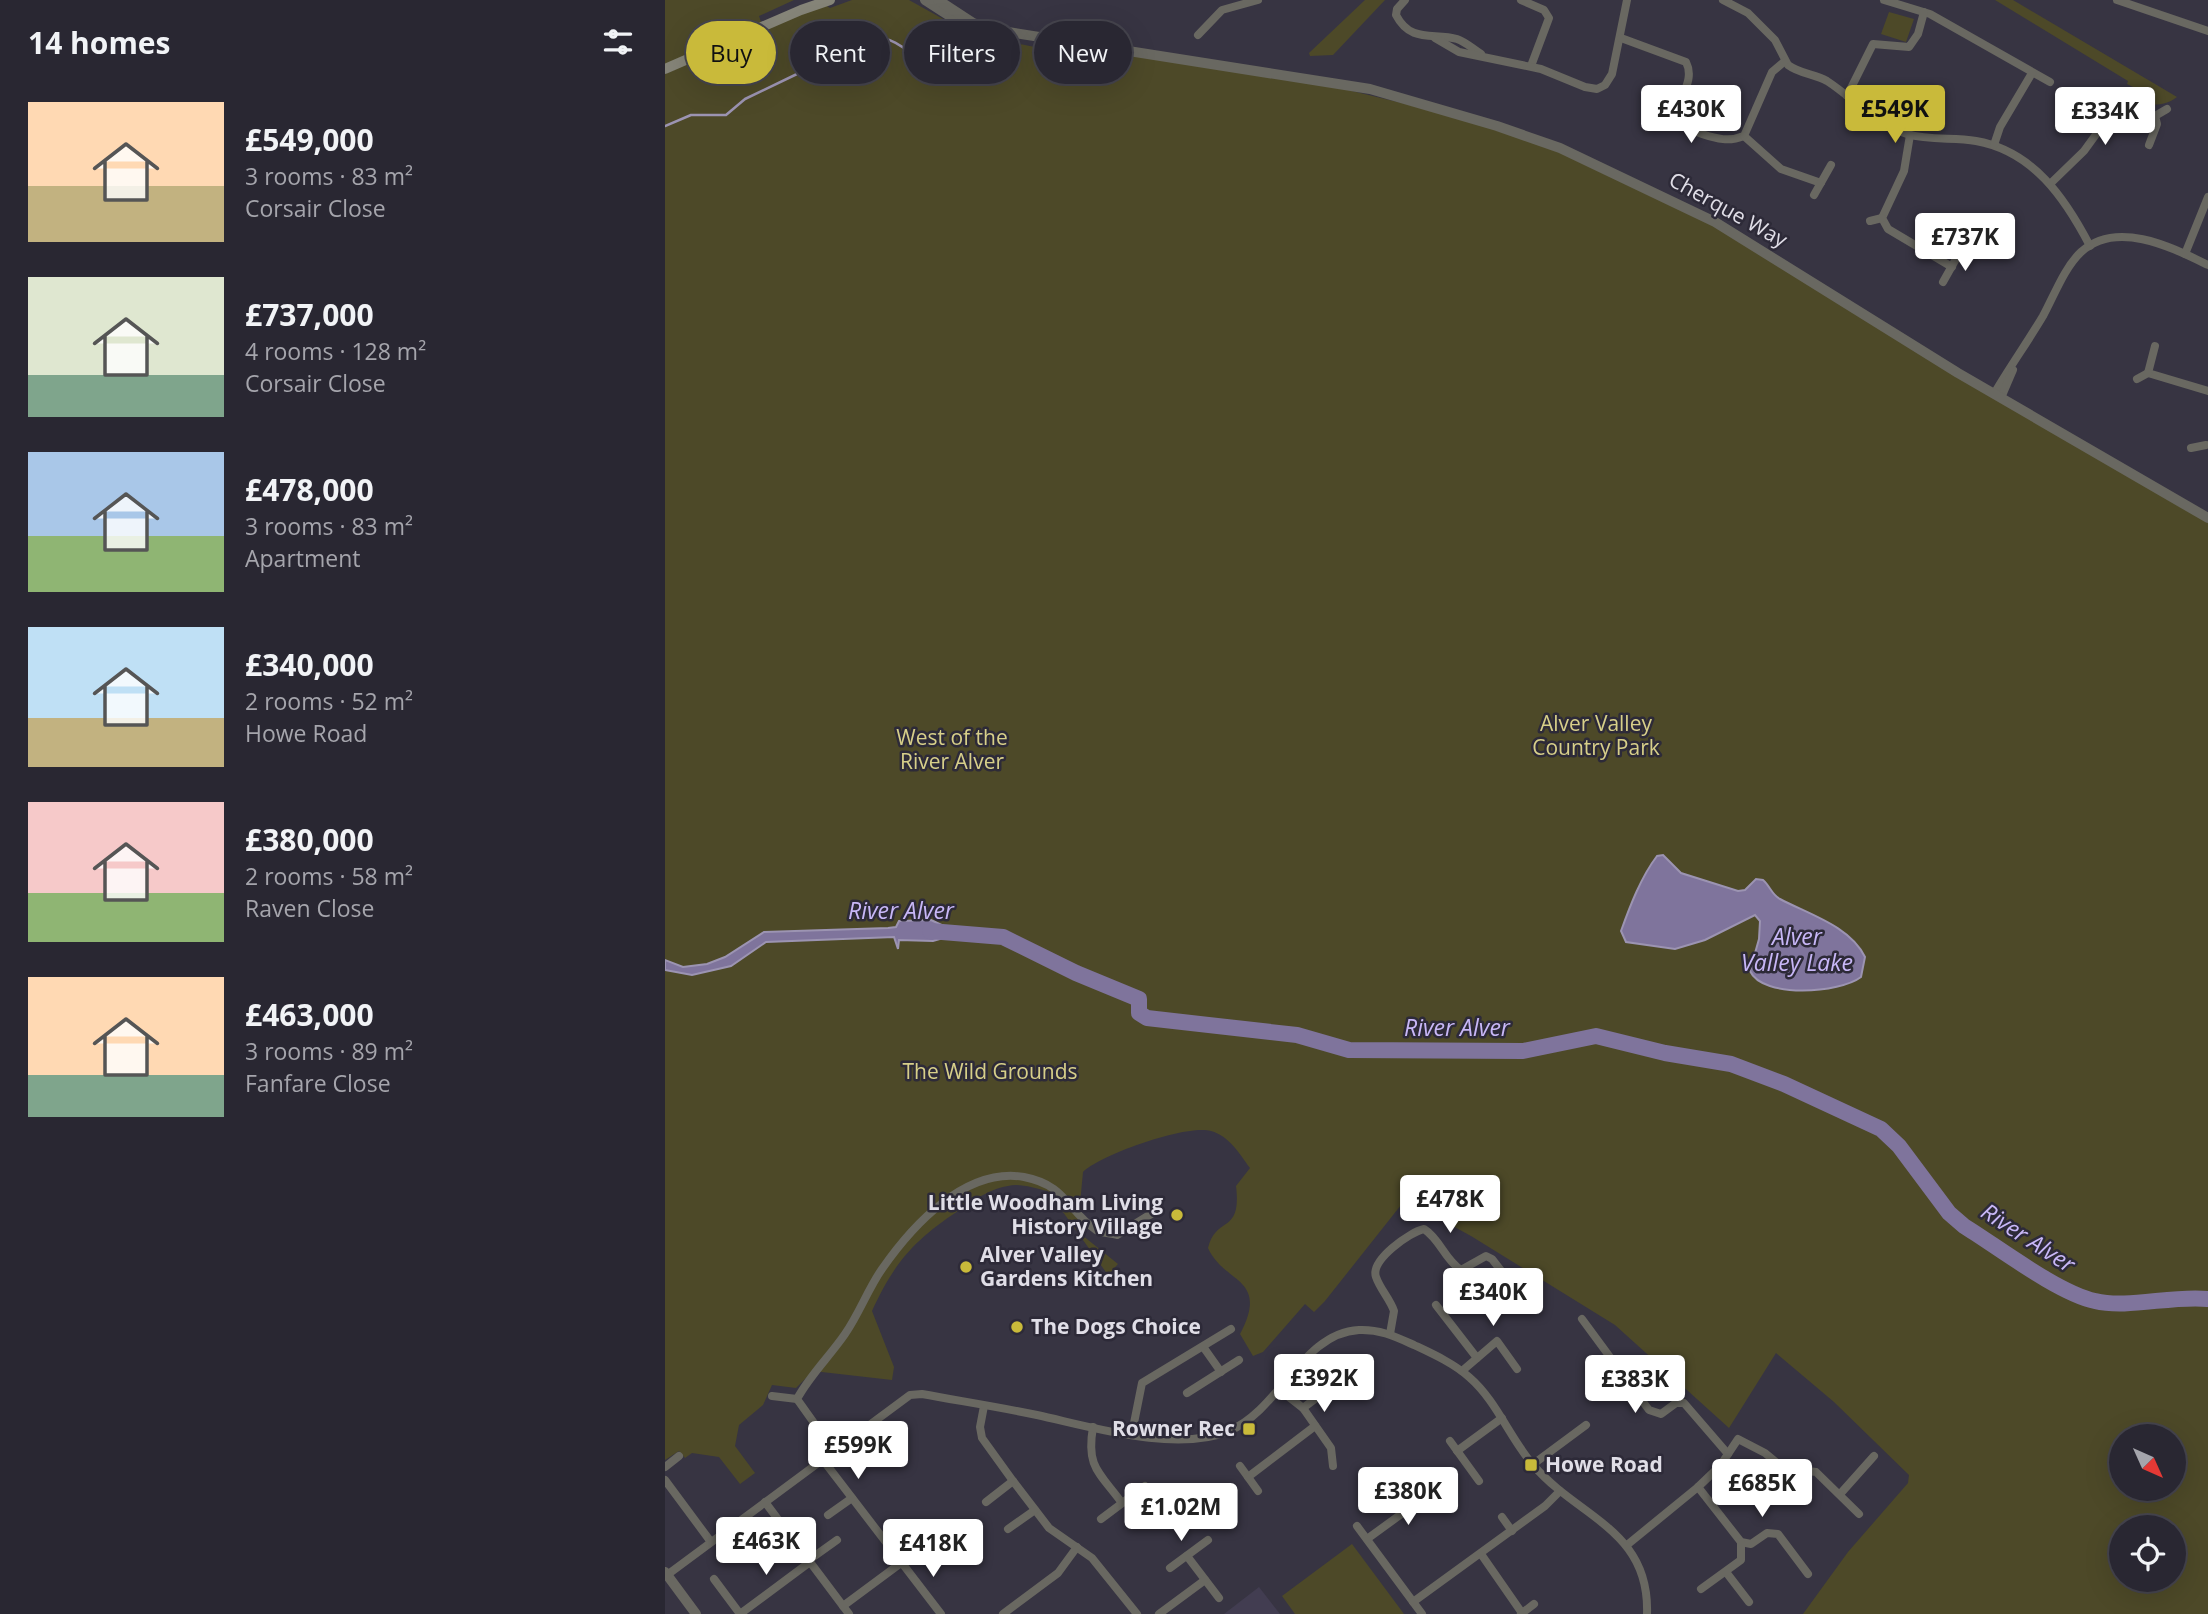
<!DOCTYPE html>
<meta charset="utf-8">
<style>
:root{--surface:#292732;--page:#312f3a;--text:#f1f3f6;--muted:#a5a5ac;--line:#45444d;--accent:#c9ba3a}
body{margin:0;font-family:"Open Sans",sans-serif;background:var(--page);color:var(--text);height:100vh;display:flex;flex-direction:column;font-size:26px;white-space:nowrap}
*{box-sizing:border-box;margin:0}
p{font-size:23px;color:var(--muted)}
.icon{flex:none;width:38px;height:38px;fill:none;stroke:currentColor;stroke-width:2;stroke-linecap:round;stroke-linejoin:round}
.map{position:relative;flex:1;overflow:hidden}
.drawer{display:flex;flex-direction:column;background:var(--surface);width:665px}
.drawer>*{flex:none}
.banner{position:absolute;left:21px;top:21px;width:665px;height:63px;display:flex;gap:14px}
.needle{width:46px;rotate:135deg}
.buttons{position:absolute;left:1444px;top:1424px;display:grid;gap:14px}
.buttons a{display:grid;place-items:center;width:77px;height:77px;border-radius:50%;background:var(--surface);box-shadow:0 7px 28px #0002,0 0 0 2px var(--line);font-size:35px}
.price{position:absolute;translate:-50% -60px;padding:0 16px;border-radius:7px;background:#fff;color:#222;font-size:23px;line-height:46px;filter:drop-shadow(0 2px 4px #0008)}
.price::after{content:'';position:absolute;left:50%;top:42px;width:21px;height:16px;margin-left:-10px;background:inherit;clip-path:polygon(0 0,100% 0,50% 100%)}
.price.active{background:var(--accent);color:#111}
ul{padding:0;list-style:none}
li{display:flex;align-items:center;gap:21px;height:175px;padding:0 28px}
li span{display:grid;place-items:center;flex:none;width:196px;height:140px;border-radius:0px;color:#555}
li>.icon{margin-inline-start:auto}
span .icon{width:84px;height:84px;fill:#fffc;stroke-width:1}
li b{font-size:30px}
h2{display:flex;justify-content:space-between;align-items:center;height:84px;padding:0 28px;font-size:30px}
.pill{padding:0 24px;border-radius:32px;background:var(--surface);box-shadow:0 7px 28px #0002,0 0 0 2px var(--line);font-size:24px;line-height:63px}
.pill.active{background:var(--accent);color:#111}
main{display:flex;flex:1;min-height:0}
.map>svg:first-child{display:block}
.built{fill:#423d51}
.green{fill:#4d4928;fill-rule:evenodd}
.water{fill:#7f749c;stroke:#9c94b2;stroke-width:2}
.lines{fill:none;stroke-linecap:round;stroke-linejoin:round}
.stream{stroke:#9c94b2;stroke-width:2.5}
.river{stroke:#7f749c;stroke-width:16}
.minor{stroke:#696861;stroke-width:8}
.tertiary{stroke:#696861;stroke-width:10}
.secondary{stroke:#858478;stroke-width:10}
.poi-dot{fill:#c9ba3a;stroke:#2d2a38;stroke-width:2.5}
.labels{text-anchor:middle;stroke-width:5;stroke-linejoin:round;paint-order:stroke}
.street-label{font-size:21px;fill:#e0dee7;stroke:#2d2a38}
.park-label{font-size:21px;fill:#d7cf89;stroke:#2d2a38}
.poi-label{font-size:21px;font-weight:bold;fill:#e0dee7;stroke:#2d2a38;text-anchor:start}
.water-label{font-size:23px;font-style:italic;fill:#c8b7f7;stroke:#2d2a38}
</style>
<main>
<section class="drawer">
<h2>14 homes<svg class="icon" aria-label="filters" viewBox="0 0 24 24"><path d="M4 7h16M4 17h16"/><circle cx="9" cy="7" r="2"/><circle cx="15" cy="17" r="2"/></svg></h2>
<ul>
<li><span style="background:linear-gradient(#ffd9b3 60%,#c2b280 0)"><svg class="icon" aria-label="home" viewBox="0 0 24 24"><path d="M3 11l9-7 9 7M6 9v11h12V9"/></svg></span><div><b>£549,000</b><p>3 rooms · 83 m²</p><p>Corsair Close</p></div></li>
<li><span style="background:linear-gradient(#dfe7d0 70%,#7fa58c 0)"><svg class="icon" aria-label="home" viewBox="0 0 24 24"><path d="M3 11l9-7 9 7M6 9v11h12V9"/></svg></span><div><b>£737,000</b><p>4 rooms · 128 m²</p><p>Corsair Close</p></div></li>
<li><span style="background:linear-gradient(#a9c7e8 60%,#8fb573 0)"><svg class="icon" aria-label="home" viewBox="0 0 24 24"><path d="M3 11l9-7 9 7M6 9v11h12V9"/></svg></span><div><b>£478,000</b><p>3 rooms · 83 m²</p><p>Apartment</p></div></li>
<li><span style="background:linear-gradient(#bfe0f5 65%,#c2b280 0)"><svg class="icon" aria-label="home" viewBox="0 0 24 24"><path d="M3 11l9-7 9 7M6 9v11h12V9"/></svg></span><div><b>£340,000</b><p>2 rooms · 52 m²</p><p>Howe Road</p></div></li>
<li><span style="background:linear-gradient(#f6c9c9 65%,#8fb573 0)"><svg class="icon" aria-label="home" viewBox="0 0 24 24"><path d="M3 11l9-7 9 7M6 9v11h12V9"/></svg></span><div><b>£380,000</b><p>2 rooms · 58 m²</p><p>Raven Close</p></div></li>
<li><span style="background:linear-gradient(#ffd9b3 70%,#7fa58c 0)"><svg class="icon" aria-label="home" viewBox="0 0 24 24"><path d="M3 11l9-7 9 7M6 9v11h12V9"/></svg></span><div><b>£463,000</b><p>3 rooms · 89 m²</p><p>Fanfare Close</p></div></li>
</ul>
</section>
<div class="map">
<svg width="1543" height="1614" viewBox="0 0 1543 1614">
<rect width="100%" height="100%" fill="#373442"/>
<polygon class="built" points="594,1587 615,1614 559,1614"/>
<g class="green">
<polygon points="0,0 129,0 94,16 96,22 0,65"/>
<path d="M 187,0 L 244,0 L 305,34 L 390,51 L 391,47 L 600,70 L 832,126 L 980,186 L 1543,518 L 1543,1614 L 1138,1614 L 1183,1552 L 1243,1483 L 1244,1475 L 1169,1402 L 1111,1353 L 1064,1428 L 950,1325 L 806,1236 L 740,1200 L 660,1301 L 649,1312 L 640,1304 L 598,1352 L 588,1356 L 575,1334 C 605,1277 559,1284 543,1248 C 551,1215 577,1235 571,1186 L 585,1168 C 574,1153 564,1136 546,1131 C 521,1124 435,1155 418,1172 L 413,1225 L 417,1235 L 453,1264 L 443,1275 L 383,1191 C 373,1189 361,1185 351,1185 C 329,1186 310,1199 293,1211 C 249,1240 229,1263 207,1311 L 229,1367 L 227,1380 L 148,1371 L 131,1388 L 107,1385 L 98,1405 L 74,1425 L 70,1446 L 90,1473 L 75,1484 L 54,1457 L 27,1453 L 20,1458 L 14,1451 L 0,1460 L 0,74 L 159,4 L 165,8 ZM 1456,1437 L 1508,1437 L 1508,1489 L 1456,1489 ZM 1456,1528 L 1508,1528 L 1508,1580 L 1456,1580 Z"/>
<polygon points="700,0 720,0 668,55 645,56 644,53"/>
<path d="M 1330,0 L 1348,0 L 1512,97 C 1495,110 1479,103 1459,101 L 1468,87 L 1462,84 L 1463,81 Z"/>
<polygon points="1224,12 1249,19 1241,42 1216,34"/>
<polygon points="687,1544 739,1614 630,1614 617,1596"/>
</g>
<g class="water">
<path d="M 998,855 L 1016,873 L 1073,891 L 1080,890 L 1091,879 L 1098,880 C 1105,886 1107,895 1115,899 C 1143,914 1185,926 1200,957 L 1196,977 C 1175,993 1098,999 1085,971 L 1094,939 L 1095,921 L 1090,915 L 1040,940 L 1010,949 L 961,942 L 956,931 C 965,906 976,877 992,856 Z"/>
<polygon points="266,920 283,928 285,936 268,941 234,940 233,949 229,937 101,942 66,966 27,975 0,970 0,960 18,967 42,964 60,957 99,932 223,928 231,927 234,921"/>
</g>
<g class="lines">
<g class="stream">
<path d="M 202,37 C 221,35 243,46 251,63"/>
<polyline points="0,126 26,115 61,115 80,99 132,74 156,54 194,39"/>
</g>
<path class="river" d="M 265,931 L 338,937 L 411,973 L 474,999 L 474,1013 L 482,1018 L 632,1035 L 684,1050 L 858,1051 L 931,1036 L 1000,1053 L 1066,1064 L 1119,1084 L 1216,1129 L 1234,1146 L 1284,1213 L 1299,1226 C 1333,1247 1393,1293 1430,1301 C 1463,1309 1507,1295 1543,1299"/>
<g class="minor">
<path d="M 740,0 L 732,9 L 731,15 C 746,44 769,32 792,39 C 801,42 808,49 816,54"/>
<polyline points="856,0 879,10 884,18 866,66"/>
<path d="M 1058,0 L 1083,13 L 1110,40 L 1123,65 C 1135,74 1150,74 1162,81 C 1190,99 1209,124 1242,134 C 1265,141 1288,137 1311,141 C 1368,151 1400,198 1425,246"/>
<polyline points="1219,0 1265,14 1385,82"/>
<polyline points="1452,0 1543,31"/>
<polyline points="533,35 557,10 593,0"/>
<polyline points="770,38 794,52 876,69 920,87 932,89 940,85 947,74 962,0"/>
<path d="M 956,38 L 1021,62 C 1036,91 985,116 1037,134 C 1052,139 1064,142 1079,136 L 1107,72 L 1120,61"/>
<polyline points="1182,96 1208,44 1244,47 1253,34 1259,12"/>
<polyline points="1490,116 1502,109"/>
<polyline points="1245,135 1239,171 1217,218 1223,229 1287,267"/>
<polyline points="1079,136 1116,169 1156,183"/>
<polyline points="1329,145 1335,127 1367,73"/>
<polyline points="1386,183 1419,151 1448,111 1466,109 1490,116 1492,124 1484,145"/>
<polyline points="1149,195 1166,165"/>
<polyline points="1205,221 1217,218"/>
<polyline points="1520,254 1543,197"/>
<polyline points="1278,282 1296,250"/>
<polyline points="1490,346 1483,373 1543,391"/>
<polyline points="1472,379 1483,373"/>
<path d="M 1329,394 C 1344,368 1362,343 1378,316 C 1389,296 1399,268 1416,252 C 1452,219 1508,248 1543,265"/>
<polyline points="1336,398 1348,370"/>
<polyline points="1526,448 1541,445"/>
<polyline points="771,1305 812,1358"/>
<polyline points="917,1319 984,1410 996,1414 1011,1403 1019,1403 1063,1454"/>
<path d="M 725,1334 L 729,1311 C 725,1299 715,1289 711,1277 C 705,1260 745,1232 759,1229 C 775,1239 780,1260 796,1270 L 821,1256 L 827,1259 L 855,1295"/>
<polyline points="539,1348 556,1372"/>
<polyline points="797,1371 832,1341 852,1369"/>
<polyline points="615,1390 638,1408 666,1448 668,1466"/>
<polyline points="522,1393 574,1360"/>
<polyline points="107,1396 132,1399"/>
<polyline points="319,1406 315,1427 317,1438 348,1481 384,1528 427,1558 472,1614"/>
<polyline points="638,1408 666,1387"/>
<path d="M 428,1427 C 421,1467 434,1472 457,1503"/>
<polyline points="467,1433 477,1383 566,1329"/>
<polyline points="785,1441 814,1481"/>
<path d="M 169,1451 L 132,1399 C 145,1375 165,1356 180,1334 C 194,1314 203,1289 217,1269 C 247,1226 300,1167 359,1177 C 401,1185 402,1210 431,1230 C 436,1233 445,1233 452,1235 L 491,1211"/>
<polyline points="792,1451 837,1418"/>
<polyline points="158,1460 276,1614"/>
<polyline points="867,1465 921,1425"/>
<polyline points="575,1466 583,1477"/>
<polyline points="0,1467 14,1456"/>
<polyline points="0,1480 46,1542"/>
<polyline points="1033,1487 1076,1542 1086,1544 1102,1533 1113,1534 1143,1574"/>
<polyline points="593,1491 583,1477 650,1426"/>
<polyline points="738,1491 748,1506"/>
<polyline points="1176,1493 1209,1456"/>
<polyline points="100,1502 184,1614"/>
<polyline points="321,1502 348,1481"/>
<polyline points="163,1515 187,1498"/>
<polyline points="837,1517 847,1531"/>
<polyline points="436,1519 480,1486"/>
<polyline points="692,1526 757,1614"/>
<polyline points="343,1529 370,1510"/>
<polyline points="702,1539 768,1491"/>
<polyline points="962,1545 1033,1487 1055,1466 1073,1439 1100,1453 1118,1468 1151,1472 1194,1514"/>
<polyline points="816,1554 857,1613"/>
<polyline points="522,1556 554,1598"/>
<polyline points="144,1560 172,1540"/>
<polyline points="505,1568 543,1540"/>
<polyline points="1061,1572 1084,1602"/>
<path d="M 2,1575 L 245,1395 L 257,1394 C 295,1401 334,1407 372,1415 C 427,1427 511,1453 564,1431 C 616,1409 637,1333 694,1330 C 715,1329 731,1337 749,1345 C 768,1354 788,1363 804,1377 C 832,1401 845,1439 869,1466 C 914,1518 985,1530 982,1614"/>
<polyline points="49,1579 75,1614"/>
<polyline points="1036,1589 1076,1560 1076,1542"/>
<polyline points="748,1602 880,1506 895,1491"/>
<polyline points="178,1606 236,1563"/>
<polyline points="75,1614 145,1562"/>
<polyline points="338,1614 393,1573 412,1547"/>
<polyline points="494,1614 540,1580"/>
<polyline points="856,1614 869,1604"/>
</g>
<g class="tertiary">
<polyline points="260,0 291,20"/>
<polyline points="273,0 308,23 324,29 705,89 832,126 895,148 1050,222 1293,373 1543,518"/>
<polyline points="0,1572 31,1614"/>
</g>
<polyline class="secondary" points="0,69 136,10 165,0"/>
</g>
<g class="poi-dot">
<circle cx="512" cy="1215" r="7"/>
<circle cx="301" cy="1267" r="7"/>
<circle cx="352" cy="1327" r="7"/>
<rect x="577" y="1422" width="14" height="14" rx="3.5"/>
<rect x="859" y="1458" width="14" height="14" rx="3.5"/>
</g>
<g class="labels">
<g class="street-label">
<text transform="translate(1063 210) rotate(29)" y="7">Cherque Way</text>
</g>
<g class="park-label">
<text x="931" y="731">Alver Valley<tspan x="931" dy="24">Country Park</tspan></text>
<text x="287" y="745">West of the<tspan x="287" dy="24">River Alver</tspan></text>
<text x="325" y="1079">The Wild Grounds</text>
</g>
<g class="poi-label">
<text x="498" y="1210" text-anchor="end">Little Woodham Living<tspan x="498" dy="24">History Village</tspan></text>
<text x="315" y="1262">Alver Valley<tspan x="315" dy="24">Gardens Kitchen</tspan></text>
<text x="366" y="1334">The Dogs Choice</text>
<text x="570" y="1436" text-anchor="end">Rowner Rec</text>
<text x="880" y="1472">Howe Road</text>
</g>
<g class="water-label">
<text x="236" y="919">River Alver</text>
<text x="1132" y="945">Alver<tspan x="1132" dy="26">Valley Lake</tspan></text>
<text x="792" y="1036">River Alver</text>
<text transform="translate(1363 1238) rotate(33)" y="8">River Alver</text>
</g>
</g>
</svg>
<div class="buttons">
<a><svg class="needle" viewBox="-14 -14 28 28"><path d="M0-13l5 13h-10z" fill="#e53935"/><path d="M0 13l5-13h-10z" fill="#a5a5ac"/></svg></a>
<a><svg class="icon" aria-label="locate" viewBox="0 0 24 24"><circle cx="12" cy="12" r="6"/><path d="M12 2v4M12 18v4M2 12h4M18 12h4"/></svg></a>
</div>
<b class="price" style="left:1026px;top:145px">£430K</b>
<b class="price active" style="left:1230px;top:145px">£549K</b>
<b class="price" style="left:1440px;top:147px">£334K</b>
<b class="price" style="left:1300px;top:273px">£737K</b>
<b class="price" style="left:785px;top:1235px">£478K</b>
<b class="price" style="left:828px;top:1328px">£340K</b>
<b class="price" style="left:659px;top:1414px">£392K</b>
<b class="price" style="left:970px;top:1415px">£383K</b>
<b class="price" style="left:193px;top:1481px">£599K</b>
<b class="price" style="left:1097px;top:1519px">£685K</b>
<b class="price" style="left:743px;top:1527px">£380K</b>
<b class="price" style="left:516px;top:1543px">£1.02M</b>
<b class="price" style="left:101px;top:1577px">£463K</b>
<b class="price" style="left:268px;top:1579px">£418K</b>
<div class="banner">
<a class="pill active">Buy</a>
<a class="pill">Rent</a>
<a class="pill">Filters</a>
<a class="pill">New</a>
</div>
</div>
</main>
